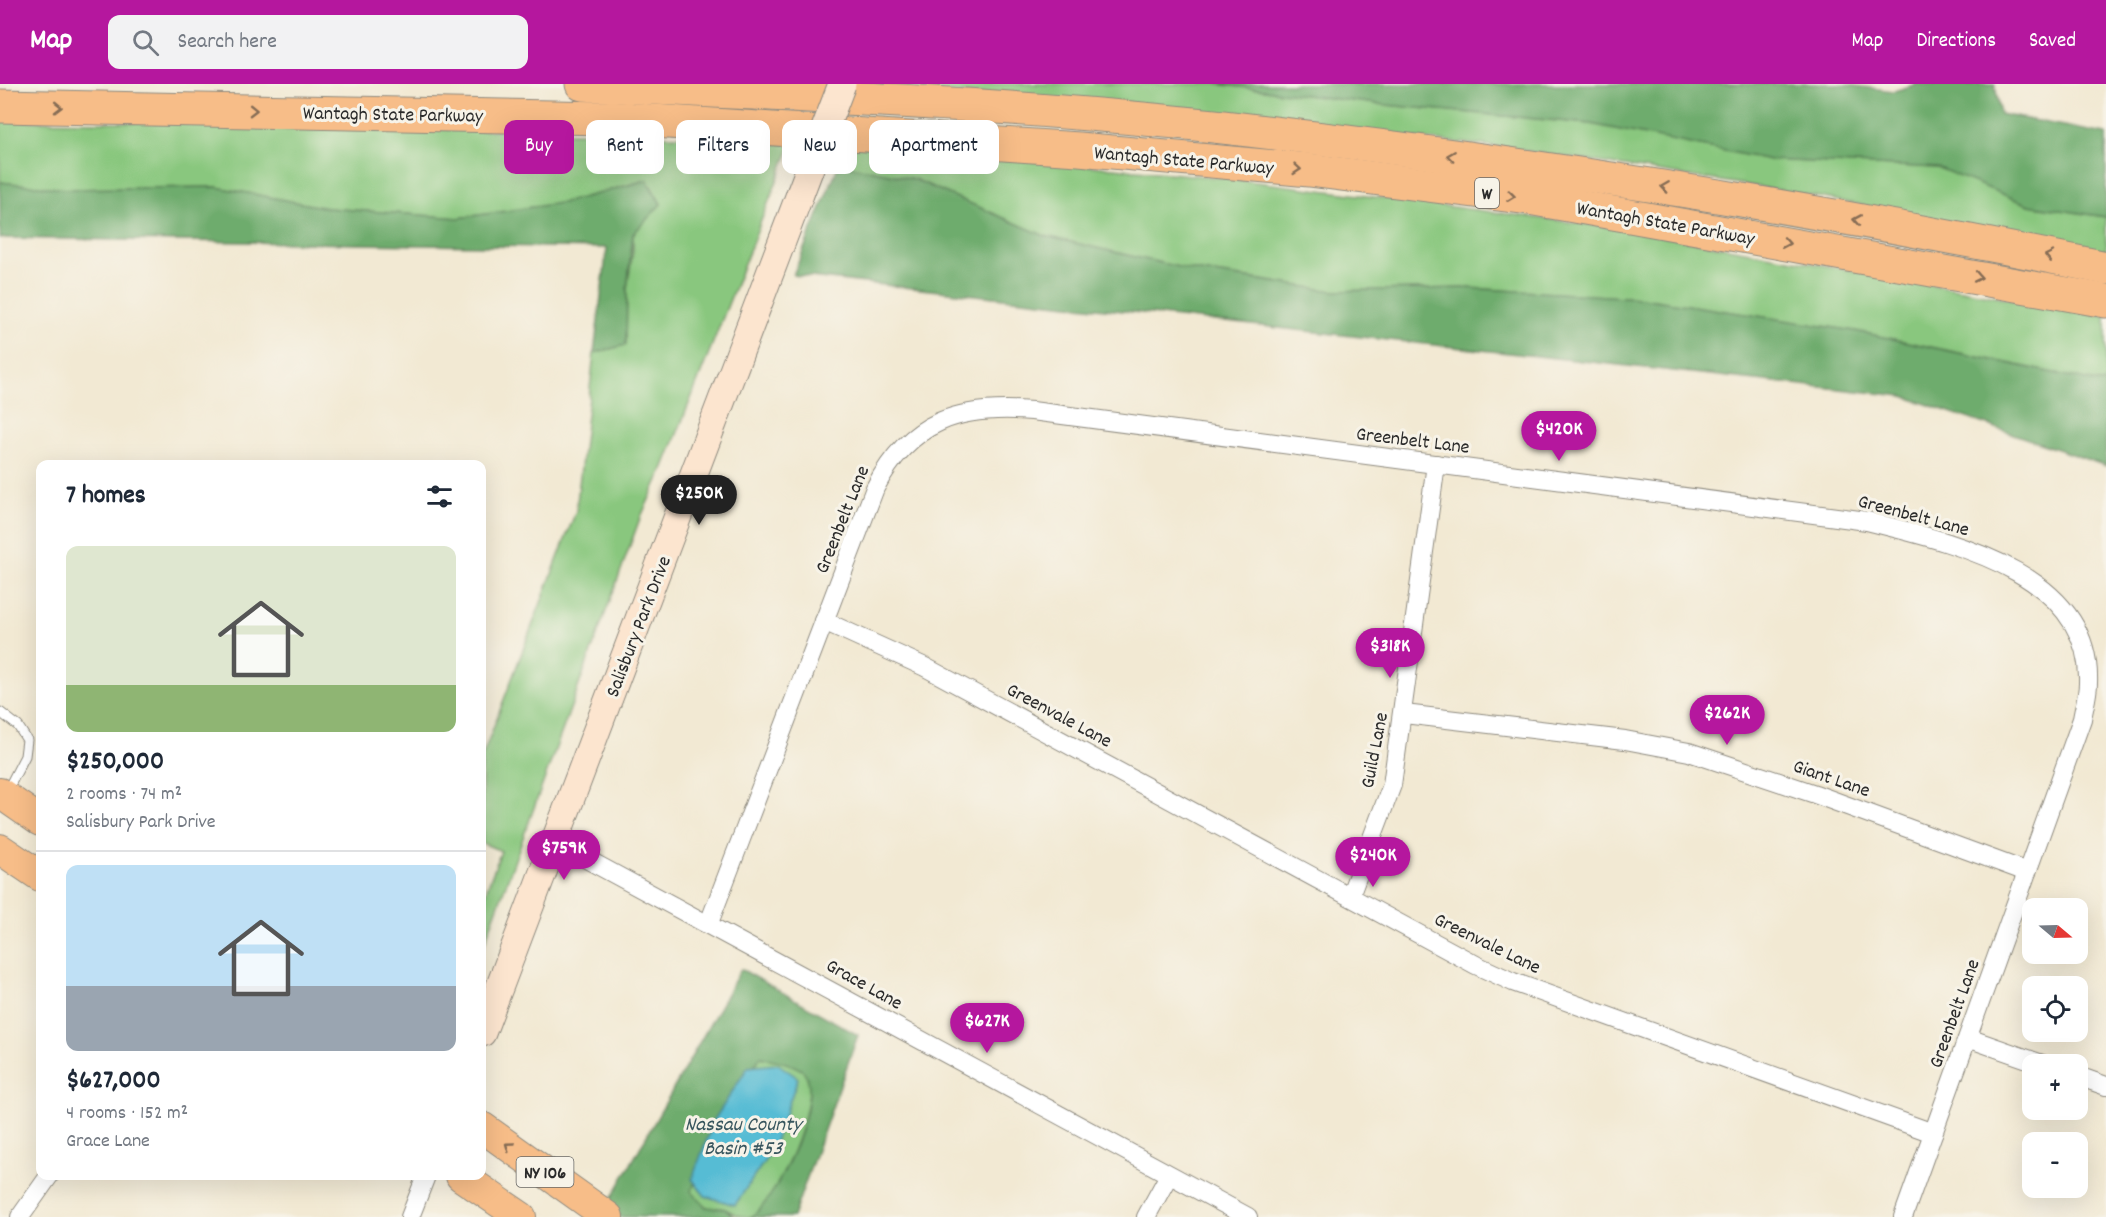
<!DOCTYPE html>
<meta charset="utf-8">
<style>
:root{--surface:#fff;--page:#f2f2f3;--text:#1f2937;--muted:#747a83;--line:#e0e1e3;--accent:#b5179e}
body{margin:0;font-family:Dekko,sans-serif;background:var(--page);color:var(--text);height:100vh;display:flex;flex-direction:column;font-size:22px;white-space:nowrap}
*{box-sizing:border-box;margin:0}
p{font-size:20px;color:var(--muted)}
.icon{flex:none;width:33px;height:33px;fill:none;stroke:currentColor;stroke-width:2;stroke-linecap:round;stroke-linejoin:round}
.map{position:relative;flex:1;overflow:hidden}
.sheet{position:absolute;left:36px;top:376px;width:450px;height:720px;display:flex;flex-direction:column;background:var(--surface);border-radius:12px;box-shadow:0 6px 24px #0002}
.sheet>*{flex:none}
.guide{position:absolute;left:504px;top:36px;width:570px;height:54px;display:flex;gap:12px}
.needle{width:39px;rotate:109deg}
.buttons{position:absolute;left:2022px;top:814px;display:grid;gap:12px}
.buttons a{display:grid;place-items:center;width:66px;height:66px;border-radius:12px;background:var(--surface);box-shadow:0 6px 24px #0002;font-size:30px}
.price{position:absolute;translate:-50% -51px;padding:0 14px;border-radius:21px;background:var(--accent);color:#fff;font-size:20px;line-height:39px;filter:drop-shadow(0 2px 3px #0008)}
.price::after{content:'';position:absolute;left:50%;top:36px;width:18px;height:14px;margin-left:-9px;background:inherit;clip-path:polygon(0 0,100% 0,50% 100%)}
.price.selected{background:#222;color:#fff}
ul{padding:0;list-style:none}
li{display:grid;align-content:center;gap:12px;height:318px;padding:0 30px}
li+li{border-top:2px solid var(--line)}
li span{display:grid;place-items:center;height:186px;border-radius:12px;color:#555}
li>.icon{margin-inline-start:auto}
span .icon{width:108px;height:108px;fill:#fffc;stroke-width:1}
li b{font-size:26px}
h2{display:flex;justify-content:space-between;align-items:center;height:72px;padding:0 30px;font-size:26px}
.tag{padding:0 21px;border-radius:12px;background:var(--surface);box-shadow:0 6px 24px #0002;font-size:21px;line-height:54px}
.tag.selected{background:var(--accent);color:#fff}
header{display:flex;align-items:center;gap:36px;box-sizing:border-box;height:84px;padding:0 30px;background:var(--accent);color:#fff}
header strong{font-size:28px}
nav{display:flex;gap:33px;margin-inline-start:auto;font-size:21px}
.search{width:420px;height:54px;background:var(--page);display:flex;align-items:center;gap:15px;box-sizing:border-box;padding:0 21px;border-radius:12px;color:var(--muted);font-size:22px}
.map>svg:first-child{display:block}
.green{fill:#89c77e;stroke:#5a7954;stroke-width:1.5}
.forest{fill:#6eac6d;stroke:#4c6c4c;stroke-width:1.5}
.water{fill:#56bcd4;stroke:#407480;stroke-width:1.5}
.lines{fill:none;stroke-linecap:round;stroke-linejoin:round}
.service-casing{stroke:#8e8a7f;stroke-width:11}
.minor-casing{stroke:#8e8a7f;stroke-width:20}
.secondary-casing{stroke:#8e8a7f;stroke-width:29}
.primary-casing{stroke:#8e8a7f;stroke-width:32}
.motorway-casing{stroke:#8e8a7f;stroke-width:35}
.service{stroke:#fff;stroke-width:9}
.minor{stroke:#fff;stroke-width:18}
.secondary{stroke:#fce5cf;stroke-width:27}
.primary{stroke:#f7bd88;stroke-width:30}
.motorway{stroke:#f7bd88;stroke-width:33}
.secondary-bridge-casing{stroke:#8e8a7f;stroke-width:29;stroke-linecap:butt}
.secondary-bridge{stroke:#fce5cf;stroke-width:27}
.oneway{stroke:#876d55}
.labels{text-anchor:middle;stroke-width:6;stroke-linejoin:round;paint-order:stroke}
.shield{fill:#f7f3e8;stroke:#686764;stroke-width:1.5}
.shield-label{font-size:18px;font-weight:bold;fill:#2b2b2b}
.street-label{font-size:20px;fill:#2b2b2b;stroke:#f7f3e8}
.water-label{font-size:21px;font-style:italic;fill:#38565e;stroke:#f7f3e8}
</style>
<header>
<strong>Map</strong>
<div class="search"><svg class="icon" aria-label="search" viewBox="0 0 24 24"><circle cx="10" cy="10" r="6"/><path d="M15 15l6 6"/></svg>Search here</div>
<nav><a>Map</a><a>Directions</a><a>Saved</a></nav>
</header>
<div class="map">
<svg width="2106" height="1133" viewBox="0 0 2106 1133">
<rect width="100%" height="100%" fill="#f7f3e8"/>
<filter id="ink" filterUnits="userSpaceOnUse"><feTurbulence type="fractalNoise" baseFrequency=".0167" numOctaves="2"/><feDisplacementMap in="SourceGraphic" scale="12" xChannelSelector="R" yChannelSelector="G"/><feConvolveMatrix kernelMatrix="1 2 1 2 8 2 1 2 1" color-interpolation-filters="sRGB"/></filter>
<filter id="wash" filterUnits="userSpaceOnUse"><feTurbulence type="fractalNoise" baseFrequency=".008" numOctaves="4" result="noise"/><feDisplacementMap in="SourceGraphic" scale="24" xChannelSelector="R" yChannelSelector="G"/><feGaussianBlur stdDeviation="1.35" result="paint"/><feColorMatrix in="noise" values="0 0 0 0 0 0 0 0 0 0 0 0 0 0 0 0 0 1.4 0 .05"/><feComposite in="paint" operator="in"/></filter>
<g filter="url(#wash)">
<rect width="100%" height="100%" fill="#f2e9d3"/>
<g class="green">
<polygon points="870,0 1216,0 1386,21 1591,40 1770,76 1939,84 2029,121 2106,133 2106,167 1792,108 1501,63"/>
<polygon points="0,37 266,39 793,56 664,383 639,437 482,866 482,818 501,767 482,759 482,673 576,427 594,269 626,261 627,205 633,166 633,150 661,120 647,96 567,118 459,134 327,124 216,103 66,105 0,98"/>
<polygon points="847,60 1225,94 1617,144 2106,232 2106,300 1855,247 1641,214 1466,204 1333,207 1187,185 1045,152 914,95 839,80"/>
<path d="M 759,973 C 772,975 798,978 806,990 C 821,1012 775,1128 750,1133 C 738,1133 735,1130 725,1125 C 720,1123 712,1125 707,1123 C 701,1120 695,1111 691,1107 L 732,1018 Z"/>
</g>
<g class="forest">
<polygon points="1216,0 1839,0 1894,7 1917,0 1995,0 2000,30 2106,50 2106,133 2029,121 1939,84 1770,76 1591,40 1386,21"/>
<polygon points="839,80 914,95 1045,152 1187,185 1333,207 1466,204 1641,214 1855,247 2106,300 2106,382 1903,312 793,191"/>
<polygon points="647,96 661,120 633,150 627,205 626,261 594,269 607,164 0,154 0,98 66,105 216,103 327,124 459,134 567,118"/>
<path d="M 741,885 L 858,951 L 793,1133 L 751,1133 C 776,1117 821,1020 806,991 C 801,980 770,975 760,973 L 732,1018 L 691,1107 L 706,1123 L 725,1125 L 735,1133 L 619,1133 L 606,1124 Z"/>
</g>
<polygon class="water" points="778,980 798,994 772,1066 735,1121 705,1112 692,1095 714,1036 748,983"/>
</g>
<g filter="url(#ink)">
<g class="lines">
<g class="service-casing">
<polyline id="service" points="0,628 18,642 27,656 25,672 7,707"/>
</g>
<g class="minor-casing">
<g id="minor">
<polyline points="824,537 925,583 1476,881 1513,898 1933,1049"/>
<polyline points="1404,630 1625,656 1689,668 1815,710 2027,788"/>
<polyline points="555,758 1248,1133"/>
<polyline points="1350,812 1392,701 1436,380"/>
<path d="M 709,839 L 875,404 C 910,336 960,321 1032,327 L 1867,437 C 1950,458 2092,488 2088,599 C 2088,610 2084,623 2082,635 L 1903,1133"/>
<polyline points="1968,954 2045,981"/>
<polyline points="2078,992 2106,1002"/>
<polyline points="20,1133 49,1092"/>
<polyline points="410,1133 426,1092"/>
<polyline points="1146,1133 1169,1091"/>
</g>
</g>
<g class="secondary-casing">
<polyline id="secondary" points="482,949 800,110"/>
</g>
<g class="primary-casing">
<g id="primary">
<polyline points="0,709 40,737"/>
<polyline points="0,765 40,792"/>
<polyline points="482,1043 608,1133"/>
<polyline points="461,1092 521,1133"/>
</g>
</g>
<g class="motorway-casing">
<g id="motorway">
<path d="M 582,0 C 793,12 1004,19 1214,42 C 1513,76 1811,123 2106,184"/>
<polyline points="0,22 607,34 1079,65 1309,86 1529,114 2106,217"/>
</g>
</g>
<use href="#service" class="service"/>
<use href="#minor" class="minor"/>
<use href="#secondary" class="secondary"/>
<use href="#primary" class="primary"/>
<use href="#motorway" class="motorway"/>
<g class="secondary-bridge-casing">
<polyline id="secondary-bridge" points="800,110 842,0"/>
</g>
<use href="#secondary-bridge" class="secondary-bridge"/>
</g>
<defs><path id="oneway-chevron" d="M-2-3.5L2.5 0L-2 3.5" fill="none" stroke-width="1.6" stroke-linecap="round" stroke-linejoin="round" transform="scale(1.5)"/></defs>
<g class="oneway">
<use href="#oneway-chevron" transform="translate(58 23) rotate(1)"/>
<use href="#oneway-chevron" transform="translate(253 26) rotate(1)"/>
<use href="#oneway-chevron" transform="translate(1451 72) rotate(-172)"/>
<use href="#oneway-chevron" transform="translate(1297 85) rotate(5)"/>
<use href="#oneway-chevron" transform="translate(1665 103) rotate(-172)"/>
<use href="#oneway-chevron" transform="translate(1511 112) rotate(7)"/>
<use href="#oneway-chevron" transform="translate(1857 136) rotate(-170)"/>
<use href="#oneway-chevron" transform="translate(1786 159) rotate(10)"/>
<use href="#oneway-chevron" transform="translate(2049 172) rotate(-168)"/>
<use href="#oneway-chevron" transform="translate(1978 193) rotate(11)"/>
<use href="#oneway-chevron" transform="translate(509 1062) rotate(-144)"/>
</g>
</g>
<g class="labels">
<g class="shield">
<rect x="1475" y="94" width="24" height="30" rx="4.5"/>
<rect x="516.5" y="1073" width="57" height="30" rx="4.5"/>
</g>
<g class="shield-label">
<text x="1487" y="115">W</text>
<text x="545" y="1094">NY 106</text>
</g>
<g class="street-label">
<text transform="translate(393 29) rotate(1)" y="7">Wantagh State Parkway</text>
<text transform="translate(1184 75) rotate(5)" y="7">Wantagh State Parkway</text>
<text transform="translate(1666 138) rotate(10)" y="7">Wantagh State Parkway</text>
<text transform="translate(1413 355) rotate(7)" y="7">Greenbelt Lane</text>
<text transform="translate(1914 430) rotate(15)" y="7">Greenbelt Lane</text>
<text transform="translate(841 435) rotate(-68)" y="7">Greenbelt Lane</text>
<text transform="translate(637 542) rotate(-69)" y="7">Salisbury Park Drive</text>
<text transform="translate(1060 630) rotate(28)" y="7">Greenvale Lane</text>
<text transform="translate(1373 666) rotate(-79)" y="7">Guild Lane</text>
<text transform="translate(1832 693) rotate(19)" y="7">Giant Lane</text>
<text transform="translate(1488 858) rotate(26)" y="7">Greenvale Lane</text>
<text transform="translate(865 899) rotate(29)" y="7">Grace Lane</text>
<text transform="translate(1953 929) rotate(-70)" y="7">Greenbelt Lane</text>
</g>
<g class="water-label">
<text x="743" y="1046">Nassau County<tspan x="743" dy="24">Basin #53</tspan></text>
</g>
</g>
</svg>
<div class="buttons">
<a><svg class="needle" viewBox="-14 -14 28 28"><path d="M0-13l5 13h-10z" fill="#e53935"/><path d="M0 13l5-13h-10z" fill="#747a83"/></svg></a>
<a><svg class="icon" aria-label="locate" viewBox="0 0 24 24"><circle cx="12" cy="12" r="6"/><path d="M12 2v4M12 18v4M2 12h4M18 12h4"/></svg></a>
<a>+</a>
<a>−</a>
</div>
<b class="price" style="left:1559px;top:378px">$420K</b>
<b class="price selected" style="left:699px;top:442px">$250K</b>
<b class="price" style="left:1390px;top:595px">$318K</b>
<b class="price" style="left:1727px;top:662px">$262K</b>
<b class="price" style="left:564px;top:797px">$759K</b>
<b class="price" style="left:1373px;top:804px">$240K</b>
<b class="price" style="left:987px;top:970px">$627K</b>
<div class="guide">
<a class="tag selected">Buy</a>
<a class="tag">Rent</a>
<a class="tag">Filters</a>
<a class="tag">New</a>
<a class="tag">Apartment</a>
</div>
<section class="sheet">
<h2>7 homes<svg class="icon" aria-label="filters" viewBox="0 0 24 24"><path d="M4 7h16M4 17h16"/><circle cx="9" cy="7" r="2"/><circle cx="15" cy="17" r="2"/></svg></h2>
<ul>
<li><span style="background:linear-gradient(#dfe7d0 75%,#8fb573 0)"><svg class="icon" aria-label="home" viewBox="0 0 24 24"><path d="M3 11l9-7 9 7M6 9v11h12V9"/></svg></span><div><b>$250,000</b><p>2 rooms · 74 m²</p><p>Salisbury Park Drive</p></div></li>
<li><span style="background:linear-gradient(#bfe0f5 65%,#9aa5b1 0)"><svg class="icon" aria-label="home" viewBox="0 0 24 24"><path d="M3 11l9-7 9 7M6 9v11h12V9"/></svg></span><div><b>$627,000</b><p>4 rooms · 152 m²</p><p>Grace Lane</p></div></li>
</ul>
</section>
</div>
